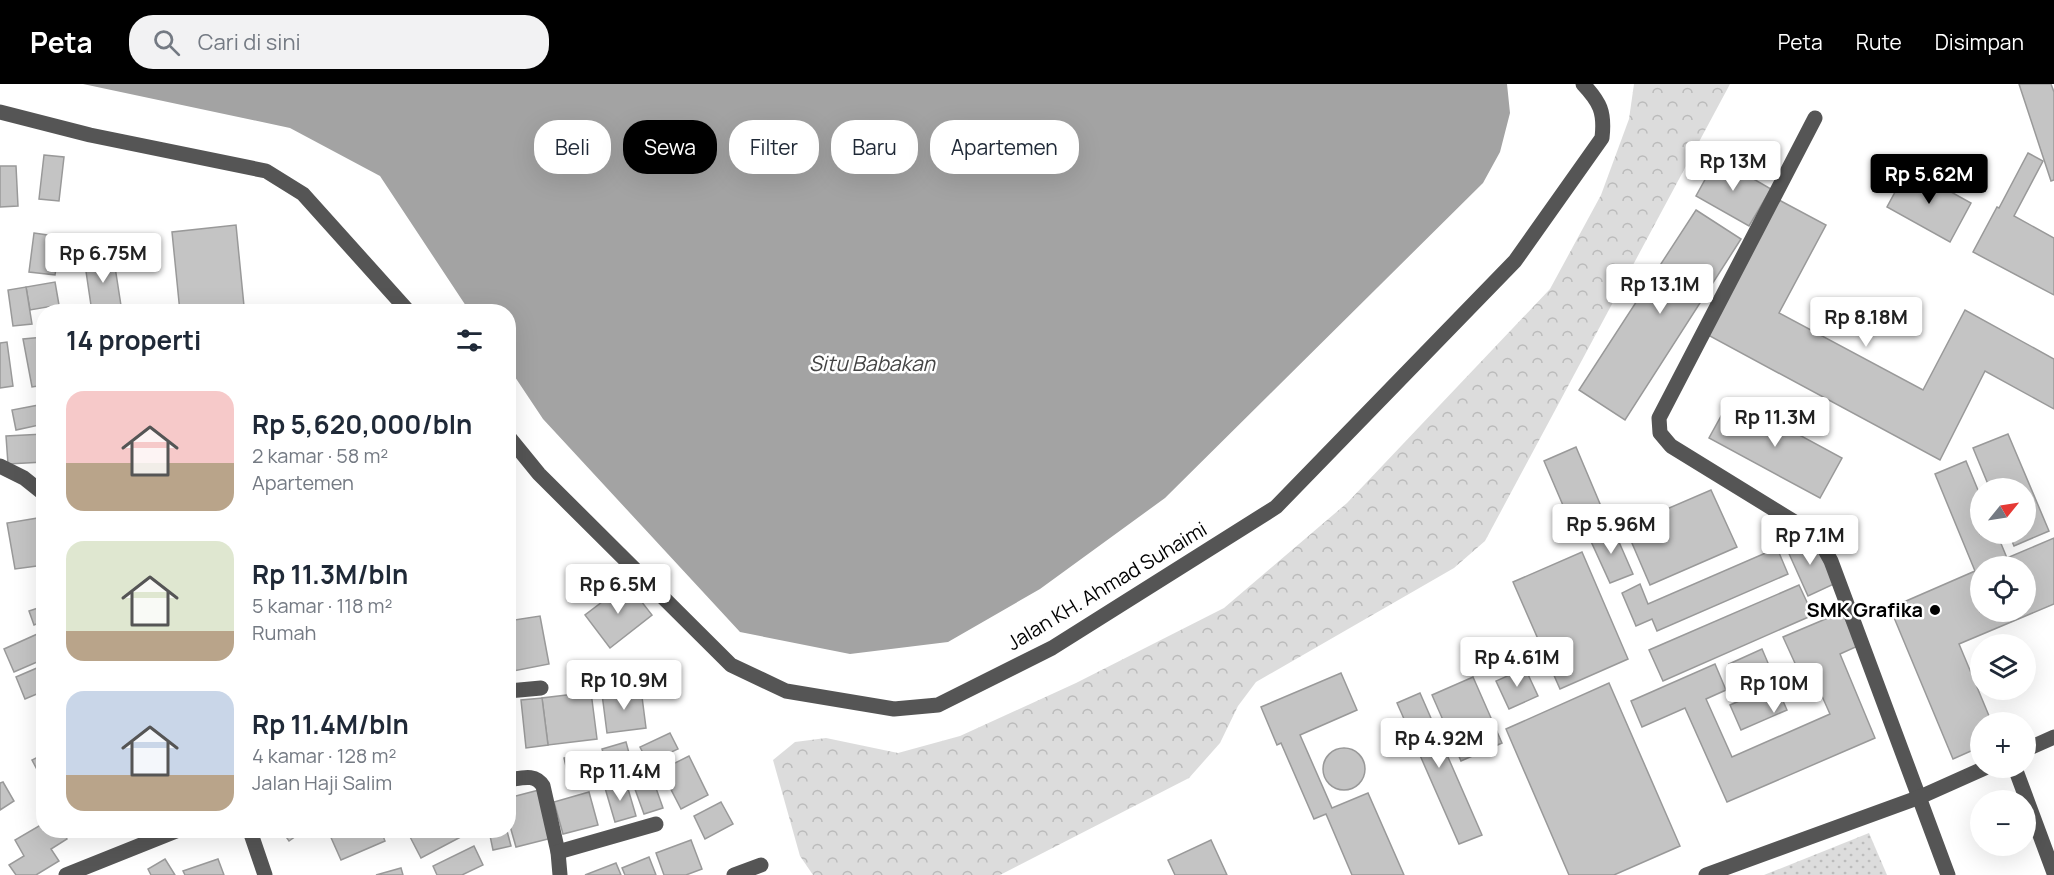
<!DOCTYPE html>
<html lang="id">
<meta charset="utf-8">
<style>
:root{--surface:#fff;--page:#f2f2f3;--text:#1f2937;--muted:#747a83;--accent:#000}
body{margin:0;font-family:Manrope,sans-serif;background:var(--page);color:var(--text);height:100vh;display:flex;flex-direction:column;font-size:22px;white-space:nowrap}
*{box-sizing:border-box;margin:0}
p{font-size:20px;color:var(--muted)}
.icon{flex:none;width:33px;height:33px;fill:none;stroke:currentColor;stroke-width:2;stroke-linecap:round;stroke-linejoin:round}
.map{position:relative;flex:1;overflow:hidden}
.panel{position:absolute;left:36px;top:220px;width:480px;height:534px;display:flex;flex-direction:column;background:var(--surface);border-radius:24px;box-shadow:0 6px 24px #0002}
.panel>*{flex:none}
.hud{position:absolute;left:534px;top:36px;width:570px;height:54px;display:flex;gap:12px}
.needle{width:39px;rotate:60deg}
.controls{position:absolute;left:1970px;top:394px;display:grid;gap:12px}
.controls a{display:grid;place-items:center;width:66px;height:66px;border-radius:50%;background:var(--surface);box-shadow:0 6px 24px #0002;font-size:30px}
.price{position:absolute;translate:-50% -51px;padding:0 14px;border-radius:6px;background:#fff;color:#222;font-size:20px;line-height:39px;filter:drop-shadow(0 2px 3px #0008)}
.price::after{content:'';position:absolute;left:50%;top:36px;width:18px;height:14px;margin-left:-9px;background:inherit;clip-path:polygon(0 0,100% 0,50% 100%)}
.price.active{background:var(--accent);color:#fff}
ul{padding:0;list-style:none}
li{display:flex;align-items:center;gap:18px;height:150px;padding:0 30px}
li span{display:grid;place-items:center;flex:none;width:168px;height:120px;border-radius:18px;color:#555}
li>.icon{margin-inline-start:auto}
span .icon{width:72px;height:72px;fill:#fffc;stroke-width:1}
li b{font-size:26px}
h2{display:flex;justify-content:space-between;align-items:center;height:72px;padding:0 30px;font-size:26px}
.tag{padding:0 21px;border-radius:24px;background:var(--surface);box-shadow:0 6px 24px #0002;font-size:21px;line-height:54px}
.tag.active{background:var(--accent);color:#fff}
header{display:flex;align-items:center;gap:36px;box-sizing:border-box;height:84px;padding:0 30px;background:var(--accent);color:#fff}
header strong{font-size:28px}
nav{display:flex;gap:33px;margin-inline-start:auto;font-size:21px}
.search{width:420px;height:54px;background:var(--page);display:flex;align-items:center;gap:15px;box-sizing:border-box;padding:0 21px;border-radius:24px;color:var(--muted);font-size:22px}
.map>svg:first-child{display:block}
.grass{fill:url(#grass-dots)}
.forest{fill:url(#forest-crowns)}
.water{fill:#a3a3a3}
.building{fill:#c4c4c4;stroke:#999;stroke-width:1.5;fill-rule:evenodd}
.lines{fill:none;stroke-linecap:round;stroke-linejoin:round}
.minor{stroke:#555;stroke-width:15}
.poi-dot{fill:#000;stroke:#fff;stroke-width:2}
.labels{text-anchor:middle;stroke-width:5;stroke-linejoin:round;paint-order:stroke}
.street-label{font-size:20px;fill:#000;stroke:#fff}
.poi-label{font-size:20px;font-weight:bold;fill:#000;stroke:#fff;text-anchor:end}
.water-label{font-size:21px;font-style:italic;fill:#444;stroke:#fff}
</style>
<header>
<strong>Peta</strong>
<div class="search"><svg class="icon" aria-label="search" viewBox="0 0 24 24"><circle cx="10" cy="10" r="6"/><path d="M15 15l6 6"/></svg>Cari di sini</div>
<nav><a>Peta</a><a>Rute</a><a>Disimpan</a></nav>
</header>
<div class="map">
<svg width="2054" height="791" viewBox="0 0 2054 791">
<defs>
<pattern id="grass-dots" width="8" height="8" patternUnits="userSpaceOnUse" patternTransform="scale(1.5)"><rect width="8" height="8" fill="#dcdcdc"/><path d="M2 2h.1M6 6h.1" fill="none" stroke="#bbb" stroke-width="1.8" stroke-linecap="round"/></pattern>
<pattern id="forest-crowns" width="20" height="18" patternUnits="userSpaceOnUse" patternTransform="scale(1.5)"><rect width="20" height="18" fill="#dcdcdc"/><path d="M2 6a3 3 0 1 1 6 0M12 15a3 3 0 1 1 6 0" fill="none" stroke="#bbb"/></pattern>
</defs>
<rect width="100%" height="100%" fill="#fff"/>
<polygon class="grass" points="1869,749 1887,791 1764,791"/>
<polygon class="forest" points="1634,0 1730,0 1485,457 1454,484 1256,598 1238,622 1220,659 1189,694 1000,791 813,791 800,772 773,676 795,658 826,654 898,669 960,652 1076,599 1224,524 1347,419 1550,205 1601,111 1629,35"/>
<polygon class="water" points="83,0 1507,0 1510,29 1500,68 1483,99 1165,414 1040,505 948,558 850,570 740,548 543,335 509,284 508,228 470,228 380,92 290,44"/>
<g class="building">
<polygon points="2019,0 2051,0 2054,8 2054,96 2051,97"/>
<polygon points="2028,69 2043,77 2014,132 2054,154 2054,211 1973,168 1997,123 1999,124"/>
<polygon points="44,71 64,73 59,117 39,115"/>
<polygon points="1717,74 1771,105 1749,142 1696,112"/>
<polygon points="0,82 16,82 18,122 0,123"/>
<polygon points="1908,84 1971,119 1950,158 1887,123"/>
<polygon points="1779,116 1826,141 1779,229 1923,306 1965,226 2054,275 2054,325 1985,287 1940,376 1708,251"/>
<polygon points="1696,126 1741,155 1625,336 1579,306"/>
<polygon points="236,141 244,222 180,228 172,148"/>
<polygon points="34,149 61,153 55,191 29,188"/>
<polygon points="113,170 122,228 92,228 84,174"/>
<polygon points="55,198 59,221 30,226 26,203"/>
<polygon points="26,203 32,240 13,242 8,206"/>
<polygon points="44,253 44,301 32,303 23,255"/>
<polygon points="7,258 13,302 0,304 0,259"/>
<polygon points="1731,314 1842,374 1820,414 1709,354"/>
<polygon points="44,320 44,340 16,346 12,326"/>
<polygon points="44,350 44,378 8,380 6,352"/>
<polygon points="2008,350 2049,447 2014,462 2009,450 2025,450 2025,405 1990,405 1973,364"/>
<polygon points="1576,363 1606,434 1574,447 1544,377"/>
<path d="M 1966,377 L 1980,411 L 1980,450 L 1997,450 L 2007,474 L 2054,454 L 2054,520 L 1959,560 L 1992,639 L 1980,639 L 1980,663 L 1953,675 L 1890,524 L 1975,487 L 1935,390 ZM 1980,483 L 2025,483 L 2025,528 L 1980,528 Z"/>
<polygon points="508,406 514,436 508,437"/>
<polygon points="1711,406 1737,463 1650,501 1625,443"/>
<polygon points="44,433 44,481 15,485 7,439"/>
<polygon points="1612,442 1633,490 1610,499 1589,453"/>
<polygon points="1813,452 1834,500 1808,512 1786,463"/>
<polygon points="1777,464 1788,490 1657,547 1652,535 1636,542 1622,509 1640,500 1648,520"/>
<polygon points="1582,468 1628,575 1560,605 1513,498"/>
<polygon points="627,499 652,531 610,564 585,531"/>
<polygon points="1799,501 1813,531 1663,597 1649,566"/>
<polygon points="44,522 44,537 34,541 29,527"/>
<polygon points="1842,528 1858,562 1840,570 1875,654 1727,718 1685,624 1642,643 1631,617 1715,580 1726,606 1706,615 1732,673 1830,630 1809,583 1799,588 1783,553"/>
<polygon points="540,532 549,580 508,588 508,537"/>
<polygon points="44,547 44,575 14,588 4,565"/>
<polygon points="1762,565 1774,593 1741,608 1729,580"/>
<polygon points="44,581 44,607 25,615 16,593"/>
<polygon points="1525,584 1538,612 1509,625 1496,597"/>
<polygon points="1341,589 1357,626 1300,651 1332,724 1368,709 1404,791 1352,791 1326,730 1314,735 1281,659 1277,661 1261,623"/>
<polygon points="1473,593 1502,659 1461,677 1432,611"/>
<polygon points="1609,599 1680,762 1614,791 1569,791 1506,645"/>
<polygon points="1776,601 1787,626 1741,646 1730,621"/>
<polygon points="641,605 646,644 607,649 602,610"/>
<polygon points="591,608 597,655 548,661 542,614"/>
<polygon points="1420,609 1482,751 1459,760 1397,619"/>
<polygon points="542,614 548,661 526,664 521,616"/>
<polygon points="670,649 678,665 648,679 640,663"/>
<polygon points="626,658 632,680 609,688 602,665"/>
<circle cx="1344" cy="685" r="21"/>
<polygon points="591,668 597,692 570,699 564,674"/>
<polygon points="44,670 44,694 42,695 32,676"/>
<polygon points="689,672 708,711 681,725 661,686"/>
<polygon points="651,690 663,724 644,730 632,697"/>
<polygon points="3,698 14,717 0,726 0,699"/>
<polygon points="626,698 636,732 615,738 605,704"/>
<polygon points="539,706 552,754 516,763 508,735 508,714"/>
<polygon points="589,708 598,741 563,750 554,718"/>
<polygon points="721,718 733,740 705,755 694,732"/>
<polygon points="44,739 44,747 63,747 67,755 51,765 59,777 36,791 16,791 9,781 24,772 15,756"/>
<polygon points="282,747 303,747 289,757"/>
<polygon points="333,747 381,747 385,757 341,776 329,749"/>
<polygon points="407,747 472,747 421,774"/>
<polygon points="489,747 507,747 511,762 493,766"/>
<polygon points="691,756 702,785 686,791 664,791 656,769"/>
<polygon points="1211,756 1227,791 1175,791 1168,776"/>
<polygon points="474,762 483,781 462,791 437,791 433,782"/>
<polygon points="649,773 656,791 625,791 622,784"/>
<polygon points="165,775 175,791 151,791 148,785"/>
<polygon points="218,775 224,791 185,791 183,787"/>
<polygon points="616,779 621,791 585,791"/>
<polygon points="401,784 403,791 376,791"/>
</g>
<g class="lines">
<g class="minor">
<polyline points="0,28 90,51 266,87 303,110 409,228"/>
<polyline points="1815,34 1659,334 1660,349 1671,362 1801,442 1820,457 1831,477 1948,791"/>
<path d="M 508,352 L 539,390 L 731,581 L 786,607 L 894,625 L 938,621 L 1052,564 L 1276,423 L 1515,177 L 1602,54 C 1605,28 1600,18 1583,0"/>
<polyline points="0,382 24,394 44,410"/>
<polyline points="508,607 541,604"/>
<polyline points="2025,666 2054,653"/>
<polyline points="2015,684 2054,789"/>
<path d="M 508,696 C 522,694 535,689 543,702 L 558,768 L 560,791"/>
<polyline points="250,747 265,791"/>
<polyline points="558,768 656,740"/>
<polyline points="66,791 176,747"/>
<polyline points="734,791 761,781"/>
<polyline points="1706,791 1920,713 1985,684"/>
</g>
</g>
<circle class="poi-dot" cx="1935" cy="526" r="6"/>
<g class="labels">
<g class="street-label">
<text transform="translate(1107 502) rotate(-31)" y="7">Jalan KH. Ahmad Suhaimi</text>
</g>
<g class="poi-label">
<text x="1923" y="533">SMK Grafika</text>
</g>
<g class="water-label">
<text x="872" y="287">Situ Babakan</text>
</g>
</g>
</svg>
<div class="controls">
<a><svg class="needle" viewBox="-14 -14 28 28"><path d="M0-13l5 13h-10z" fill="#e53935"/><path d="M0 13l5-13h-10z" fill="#747a83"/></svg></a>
<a><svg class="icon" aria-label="locate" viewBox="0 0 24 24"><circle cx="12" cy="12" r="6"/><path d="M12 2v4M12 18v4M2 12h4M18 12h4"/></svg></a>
<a><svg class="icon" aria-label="layers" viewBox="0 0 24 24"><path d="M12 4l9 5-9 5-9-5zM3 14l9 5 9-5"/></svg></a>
<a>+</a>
<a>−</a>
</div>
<b class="price" style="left:1733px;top:108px">Rp 13M</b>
<b class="price active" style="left:1929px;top:121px">Rp 5.62M</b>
<b class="price" style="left:103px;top:200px">Rp 6.75M</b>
<b class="price" style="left:1660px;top:231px">Rp 13.1M</b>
<b class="price" style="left:1866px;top:264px">Rp 8.18M</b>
<b class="price" style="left:1775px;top:364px">Rp 11.3M</b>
<b class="price" style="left:1611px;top:471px">Rp 5.96M</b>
<b class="price" style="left:1810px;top:482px">Rp 7.1M</b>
<b class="price" style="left:618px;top:531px">Rp 6.5M</b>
<b class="price" style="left:1517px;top:604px">Rp 4.61M</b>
<b class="price" style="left:624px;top:627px">Rp 10.9M</b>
<b class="price" style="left:1774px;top:630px">Rp 10M</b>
<b class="price" style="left:1439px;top:685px">Rp 4.92M</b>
<b class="price" style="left:620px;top:718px">Rp 11.4M</b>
<div class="hud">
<a class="tag">Beli</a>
<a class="tag active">Sewa</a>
<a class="tag">Filter</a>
<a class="tag">Baru</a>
<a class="tag">Apartemen</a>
</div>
<section class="panel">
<h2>14 properti<svg class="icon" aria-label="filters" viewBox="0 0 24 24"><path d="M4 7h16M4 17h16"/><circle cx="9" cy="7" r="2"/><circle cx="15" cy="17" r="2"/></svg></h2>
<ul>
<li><span style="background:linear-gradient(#f6c9c9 60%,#b9a48a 0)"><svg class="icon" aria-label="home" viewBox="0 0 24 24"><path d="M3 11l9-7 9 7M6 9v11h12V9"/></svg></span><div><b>Rp 5,620,000/bln</b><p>2 kamar · 58 m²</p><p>Apartemen</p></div></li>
<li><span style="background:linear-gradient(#dfe7d0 75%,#b9a48a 0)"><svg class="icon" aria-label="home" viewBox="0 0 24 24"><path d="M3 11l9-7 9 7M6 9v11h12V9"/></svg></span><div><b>Rp 11.3M/bln</b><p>5 kamar · 118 m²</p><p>Rumah</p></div></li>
<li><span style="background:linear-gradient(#c9d6e8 70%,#b9a48a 0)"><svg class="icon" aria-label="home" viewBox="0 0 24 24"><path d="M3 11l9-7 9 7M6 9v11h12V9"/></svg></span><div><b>Rp 11.4M/bln</b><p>4 kamar · 128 m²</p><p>Jalan Haji Salim</p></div></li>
</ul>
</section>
</div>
